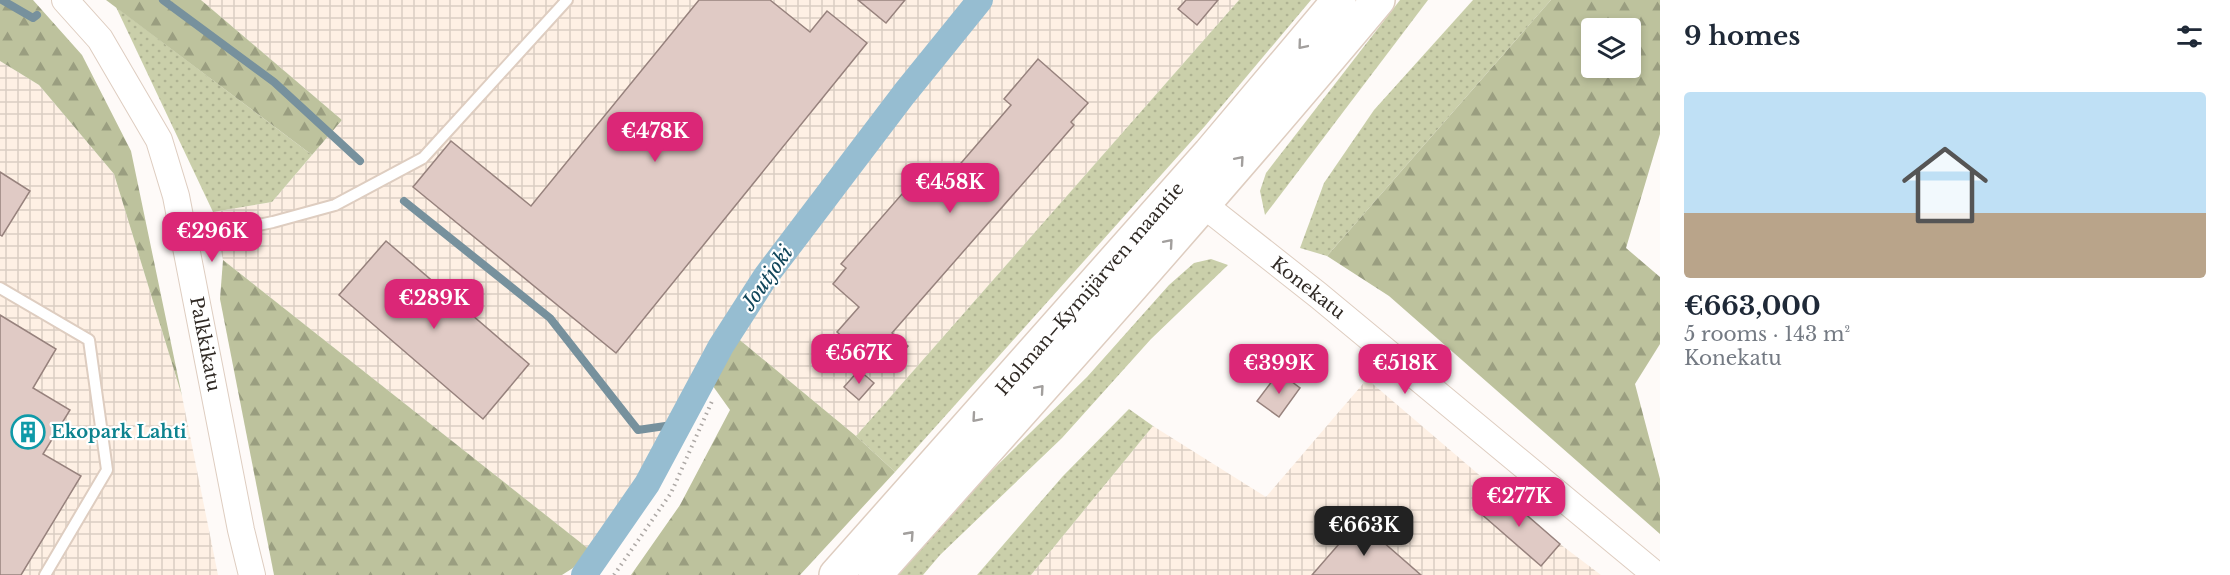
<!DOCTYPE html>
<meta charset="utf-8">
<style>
:root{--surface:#fff;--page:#f6f6f7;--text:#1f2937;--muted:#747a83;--accent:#db2777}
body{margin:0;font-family:"Libre Baskerville",serif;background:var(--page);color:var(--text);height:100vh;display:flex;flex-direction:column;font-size:22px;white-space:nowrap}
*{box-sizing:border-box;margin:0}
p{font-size:20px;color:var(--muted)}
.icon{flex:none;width:33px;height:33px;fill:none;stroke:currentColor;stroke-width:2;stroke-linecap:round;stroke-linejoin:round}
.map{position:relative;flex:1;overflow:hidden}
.details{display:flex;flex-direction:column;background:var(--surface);width:570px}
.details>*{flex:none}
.tools{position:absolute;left:1581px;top:18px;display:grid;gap:12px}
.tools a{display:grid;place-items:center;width:60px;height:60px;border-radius:6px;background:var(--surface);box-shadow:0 3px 9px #0003;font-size:30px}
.price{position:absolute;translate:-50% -51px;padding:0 14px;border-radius:12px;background:var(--accent);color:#fff;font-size:20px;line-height:39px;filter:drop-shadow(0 2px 3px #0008)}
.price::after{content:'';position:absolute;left:50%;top:36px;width:18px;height:14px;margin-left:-9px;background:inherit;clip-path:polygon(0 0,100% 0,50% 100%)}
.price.active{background:#222;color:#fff}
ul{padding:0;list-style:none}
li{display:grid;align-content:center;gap:12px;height:318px;padding:0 24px}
li span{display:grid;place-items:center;height:186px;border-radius:6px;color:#555}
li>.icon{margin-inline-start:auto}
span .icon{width:108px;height:108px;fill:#fffc;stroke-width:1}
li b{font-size:26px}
h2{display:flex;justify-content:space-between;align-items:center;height:72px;padding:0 24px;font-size:26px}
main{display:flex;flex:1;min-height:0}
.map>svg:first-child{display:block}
.industrial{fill:url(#industrial-grid)}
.grass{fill:url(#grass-dots)}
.forest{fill:url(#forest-firs);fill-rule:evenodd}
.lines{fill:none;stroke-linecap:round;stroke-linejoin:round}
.stream{stroke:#77919d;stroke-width:8}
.canal{stroke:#96bdd1;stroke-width:26}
.building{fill:#e0cac5;stroke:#97827d;stroke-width:1.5}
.service-casing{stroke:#decdc0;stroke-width:14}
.tertiary-casing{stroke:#decdc0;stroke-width:28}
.trunk-casing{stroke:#decdc0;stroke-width:36}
.path{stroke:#ada8a5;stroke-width:4;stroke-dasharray:1.5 4.5;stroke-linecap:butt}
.service{stroke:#fff;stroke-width:10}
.tertiary{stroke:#fff;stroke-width:26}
.trunk{stroke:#fff;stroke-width:33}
.oneway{stroke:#a29f9d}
.labels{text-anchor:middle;stroke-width:4.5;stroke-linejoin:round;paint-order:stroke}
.street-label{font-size:18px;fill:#302a25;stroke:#fff}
.culture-label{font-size:18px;font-weight:bold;fill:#0d838f;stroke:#fff;text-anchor:start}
.water-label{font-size:20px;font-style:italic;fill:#11465b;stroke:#fff}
</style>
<main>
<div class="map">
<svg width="1660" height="575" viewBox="0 0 1660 575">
<defs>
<pattern id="industrial-grid" width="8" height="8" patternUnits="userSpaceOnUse" patternTransform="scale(1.5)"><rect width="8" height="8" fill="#fef0e4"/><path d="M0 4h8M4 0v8" fill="none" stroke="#dacec3"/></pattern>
<pattern id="grass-dots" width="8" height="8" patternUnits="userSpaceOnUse" patternTransform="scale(1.5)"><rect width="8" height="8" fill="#cacfaa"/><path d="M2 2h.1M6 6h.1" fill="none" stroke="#aeb292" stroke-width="1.8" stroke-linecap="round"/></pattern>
<pattern id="forest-firs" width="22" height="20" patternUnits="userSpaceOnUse" patternTransform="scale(1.5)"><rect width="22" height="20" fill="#bdc29d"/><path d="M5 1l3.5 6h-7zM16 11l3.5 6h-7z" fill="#9a9e80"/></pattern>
</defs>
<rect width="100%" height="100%" fill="#fefaf8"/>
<g class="industrial">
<polygon points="201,0 973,0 754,276 718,331 639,481 590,550 223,260 213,212 272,202 342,120"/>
<polygon points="990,0 1239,0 856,436 735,336 770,280 907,100"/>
<polygon points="0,61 39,85 114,174 182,396 218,575 0,575"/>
<polygon points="1367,379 1560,544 1601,575 1031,575 1153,426 1266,497"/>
</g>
<g class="grass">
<polygon points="1239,0 1311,0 1205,126 895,472 856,436"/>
<polygon points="1400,0 1428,0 1265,215 1260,191 1266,173"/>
<polygon points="1473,0 1551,0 1327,256 1300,248 1324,183 1374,110"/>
<polygon points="116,7 312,155 272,202 213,212"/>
<polygon points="1211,259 1228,265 1151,339 1062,438 940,555 923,575 894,575 961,501 1087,377 1169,285 1194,263"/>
<polygon points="1129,409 1153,426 1031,575 977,575 1063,476"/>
</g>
<g class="forest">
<polygon points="0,0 33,0 82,55 131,151 182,396 114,174 39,85 0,61"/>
<polygon points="106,0 201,0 342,120 312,155"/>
<path d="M 1551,0 L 1660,0 L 1660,134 L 1626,248 L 1660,277 L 1660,344 L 1635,384 L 1660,479 L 1660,534 L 1389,296 L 1327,256 ZM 1592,28 L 1630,28 L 1630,68 L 1592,68 Z"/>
<polygon points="223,260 590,550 573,568 562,575 274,575 220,299"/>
<polygon points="735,336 856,436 895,472 800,575 631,575 680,505 730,410 710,382"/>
</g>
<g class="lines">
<g class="stream">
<polyline points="2,0 33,18 37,15"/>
<polyline points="163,0 274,82 360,161"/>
<polyline points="404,201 550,318 638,430 679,424"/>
</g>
<polyline class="canal" points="584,575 647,484 721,346 766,276 904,94 980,0"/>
</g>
<g class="building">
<polygon points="699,0 770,0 810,32 827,11 867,43 616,353 413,187 451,141 531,206"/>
<polygon points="858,0 905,0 886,23"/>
<polygon points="1186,0 1218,0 1197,25 1178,9"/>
<polygon points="1038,59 1088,103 1071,122 1074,125 892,333 908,346 887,370 872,357 869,360 837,332 859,307 833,284 846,268 841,264 902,194 906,198 922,179 937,191 1011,105 1004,99"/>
<polygon points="0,172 30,191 2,236 0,235"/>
<polygon points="386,241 529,364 483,419 339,295"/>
<polygon points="0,315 56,349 33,388 70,410 43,454 81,476 21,575 0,575"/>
<polygon points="859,370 874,383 859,400 844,387"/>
<polygon points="1279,372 1300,388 1279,417 1257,401"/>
<polygon points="1498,490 1560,544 1541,566 1479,512"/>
<polygon points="1359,521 1421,575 1312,575"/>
</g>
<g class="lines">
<g class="service-casing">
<g id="service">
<polyline points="185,240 273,222 335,205 423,158 567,0"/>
<polyline points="0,288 89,340 107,470 45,575"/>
</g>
</g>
<g class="tertiary-casing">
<g id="tertiary">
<polyline points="65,0 100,39 159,140 176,196 241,530 252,575"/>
<polyline points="1190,194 1318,295 1656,575"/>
</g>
</g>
<g class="trunk-casing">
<g id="trunk">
<polyline points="836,575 1210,153 1339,0"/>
<path d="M 875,575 C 1044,386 1215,195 1378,0"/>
</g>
</g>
<polyline class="path" points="614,575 671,493 713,399"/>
<use href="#service" class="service"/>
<use href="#tertiary" class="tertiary"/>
<use href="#trunk" class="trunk"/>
</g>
<defs><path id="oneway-chevron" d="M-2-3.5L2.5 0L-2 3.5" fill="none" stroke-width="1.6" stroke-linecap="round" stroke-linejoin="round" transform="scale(1.5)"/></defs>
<g class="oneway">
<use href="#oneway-chevron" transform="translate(1302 45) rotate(130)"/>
<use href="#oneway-chevron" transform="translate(1240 160) rotate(-49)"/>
<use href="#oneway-chevron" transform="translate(1169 243) rotate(-49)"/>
<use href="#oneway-chevron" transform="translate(1040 389) rotate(-49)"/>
<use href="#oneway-chevron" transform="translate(976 418) rotate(131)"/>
<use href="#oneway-chevron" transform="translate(910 535) rotate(-48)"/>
</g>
<defs>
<g id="building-ring" transform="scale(1.725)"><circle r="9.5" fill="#fff" stroke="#0f9aa8" stroke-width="1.5"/><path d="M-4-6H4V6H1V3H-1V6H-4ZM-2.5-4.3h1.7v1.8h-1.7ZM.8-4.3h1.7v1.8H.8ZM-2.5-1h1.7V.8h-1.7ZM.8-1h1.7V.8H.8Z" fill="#0f9aa8"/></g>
</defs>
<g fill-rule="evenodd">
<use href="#building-ring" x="28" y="432"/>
</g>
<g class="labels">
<g class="street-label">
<text transform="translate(1308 288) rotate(38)" y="6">Konekatu</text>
<text transform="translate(1090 289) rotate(-49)" y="6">Holman–Kymijärven maantie</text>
<text transform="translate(205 344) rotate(79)" y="6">Palkkikatu</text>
</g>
<g class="culture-label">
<text x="51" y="438">Ekopark Lahti</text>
</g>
<g class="water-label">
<text transform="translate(767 278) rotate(-55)" y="7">Joutjoki</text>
</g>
</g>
</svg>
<div class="tools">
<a><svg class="icon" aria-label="layers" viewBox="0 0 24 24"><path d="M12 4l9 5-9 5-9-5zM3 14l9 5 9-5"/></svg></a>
</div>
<b class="price" style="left:655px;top:163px">€478K</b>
<b class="price" style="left:950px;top:214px">€458K</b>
<b class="price" style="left:212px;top:263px">€296K</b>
<b class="price" style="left:434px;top:330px">€289K</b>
<b class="price" style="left:859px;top:385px">€567K</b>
<b class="price" style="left:1279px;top:395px">€399K</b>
<b class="price" style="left:1405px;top:395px">€518K</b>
<b class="price" style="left:1519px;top:528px">€277K</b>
<b class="price active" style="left:1364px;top:557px">€663K</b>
</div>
<section class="details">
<h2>9 homes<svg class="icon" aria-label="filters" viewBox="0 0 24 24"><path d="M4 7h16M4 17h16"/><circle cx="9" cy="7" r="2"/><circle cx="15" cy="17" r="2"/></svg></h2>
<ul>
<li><span style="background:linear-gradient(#bfe0f5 65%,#b9a48a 0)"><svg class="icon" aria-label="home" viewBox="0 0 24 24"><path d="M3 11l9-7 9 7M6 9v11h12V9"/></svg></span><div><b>€663,000</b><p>5 rooms · 143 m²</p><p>Konekatu</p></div></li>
</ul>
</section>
</main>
